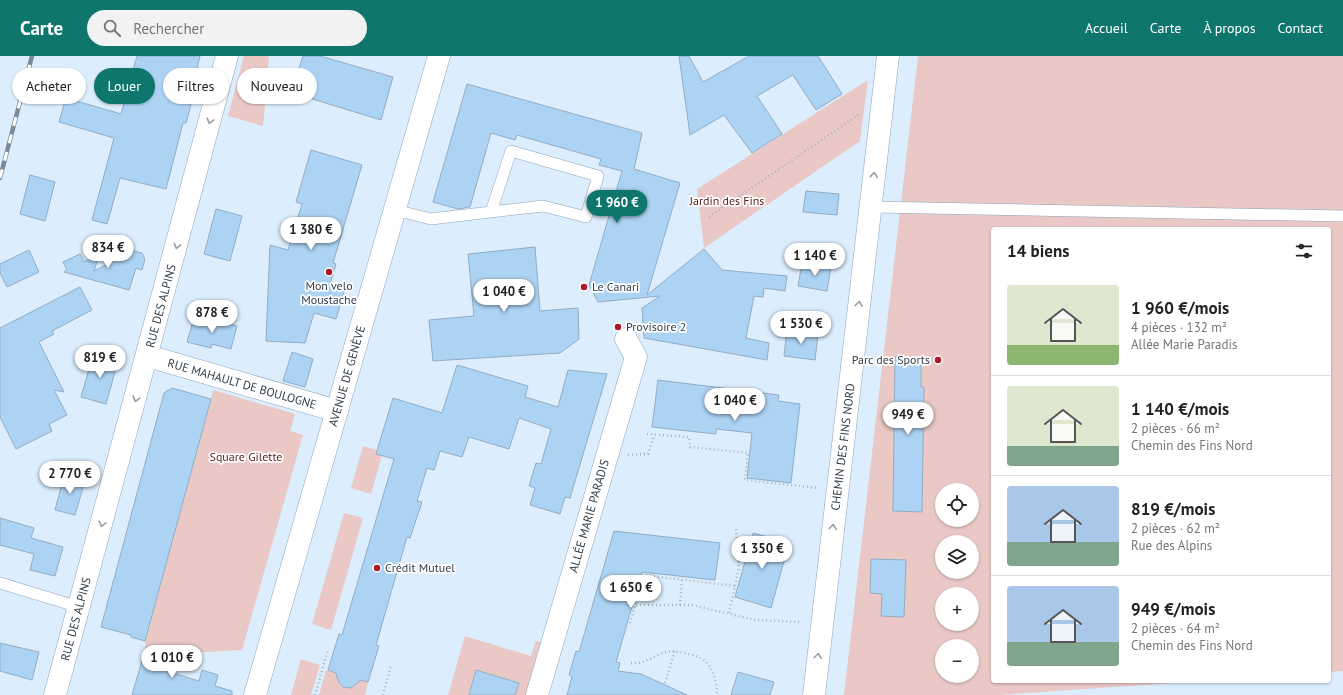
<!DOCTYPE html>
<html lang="fr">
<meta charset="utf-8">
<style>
:root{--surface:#fff;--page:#f2f2f2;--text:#222;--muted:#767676;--line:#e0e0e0;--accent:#0f766e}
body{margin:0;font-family:"PT Sans",sans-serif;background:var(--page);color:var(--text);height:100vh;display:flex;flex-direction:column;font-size:15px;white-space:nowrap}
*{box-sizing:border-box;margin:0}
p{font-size:13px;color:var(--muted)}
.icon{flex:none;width:22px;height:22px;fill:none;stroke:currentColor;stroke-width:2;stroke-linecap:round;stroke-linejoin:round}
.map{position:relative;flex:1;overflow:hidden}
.side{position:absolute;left:991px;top:171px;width:340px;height:456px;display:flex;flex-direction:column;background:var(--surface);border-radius:4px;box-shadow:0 1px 3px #0004}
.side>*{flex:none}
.banner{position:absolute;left:12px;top:12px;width:380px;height:36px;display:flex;gap:8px}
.tools{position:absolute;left:935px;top:427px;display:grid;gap:8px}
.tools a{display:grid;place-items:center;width:44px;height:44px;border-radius:50%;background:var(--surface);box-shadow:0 1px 3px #0004;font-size:20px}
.price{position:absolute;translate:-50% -34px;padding:0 9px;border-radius:14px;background:#fff;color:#222;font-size:13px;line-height:26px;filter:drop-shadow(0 1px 2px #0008)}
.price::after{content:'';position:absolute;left:50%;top:24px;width:12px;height:9px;margin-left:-6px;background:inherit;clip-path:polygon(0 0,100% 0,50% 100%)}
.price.selected{background:var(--accent);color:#fff}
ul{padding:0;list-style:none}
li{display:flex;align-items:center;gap:12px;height:100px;padding:0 16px}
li+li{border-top:1px solid var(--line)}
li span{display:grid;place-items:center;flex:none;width:112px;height:80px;border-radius:4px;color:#555}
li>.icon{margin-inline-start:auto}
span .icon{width:48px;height:48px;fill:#fffc;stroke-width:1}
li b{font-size:17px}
h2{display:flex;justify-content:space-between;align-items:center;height:48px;padding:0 16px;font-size:17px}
.chip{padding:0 14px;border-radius:18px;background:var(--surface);box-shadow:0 1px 3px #0004;font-size:14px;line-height:36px}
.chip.selected{background:var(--accent);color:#fff}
header{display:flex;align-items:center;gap:24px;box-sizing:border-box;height:56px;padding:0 20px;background:var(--accent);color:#fff}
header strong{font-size:19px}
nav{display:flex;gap:22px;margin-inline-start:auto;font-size:14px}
.search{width:280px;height:36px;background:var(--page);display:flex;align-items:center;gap:10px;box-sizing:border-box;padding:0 14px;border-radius:22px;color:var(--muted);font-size:15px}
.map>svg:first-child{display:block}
.green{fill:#e9c8c5;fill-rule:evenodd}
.building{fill:#add3f4;stroke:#92acc4}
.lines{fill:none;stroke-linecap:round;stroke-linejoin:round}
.lane-casing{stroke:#8ba5bd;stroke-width:12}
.street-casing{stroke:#8ba5bd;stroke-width:23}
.primary-casing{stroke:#8ba5bd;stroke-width:23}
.path{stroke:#a6b5c3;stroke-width:2.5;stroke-dasharray:1 3;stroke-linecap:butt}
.lane{stroke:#fff;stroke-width:11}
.street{stroke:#fff;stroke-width:22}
.primary{stroke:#fff;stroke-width:22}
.rail-casing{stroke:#7c8a97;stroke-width:4.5}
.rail{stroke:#fff;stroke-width:3;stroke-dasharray:9;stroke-linecap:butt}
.oneway{stroke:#989ea4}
.poi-dot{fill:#ac1926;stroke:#fff;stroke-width:1.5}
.labels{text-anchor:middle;stroke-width:3.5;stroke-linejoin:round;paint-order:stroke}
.park-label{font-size:12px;fill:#591b1b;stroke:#fff}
.poi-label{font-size:12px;fill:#323d48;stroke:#fff;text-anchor:start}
.street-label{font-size:12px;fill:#323d48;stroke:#fff}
</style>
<header>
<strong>Carte</strong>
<div class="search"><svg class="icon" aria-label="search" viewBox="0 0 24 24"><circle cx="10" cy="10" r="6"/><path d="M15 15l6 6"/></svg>Rechercher</div>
<nav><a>Accueil</a><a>Carte</a><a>À propos</a><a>Contact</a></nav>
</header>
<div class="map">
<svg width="1343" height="639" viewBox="0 0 1343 639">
<rect width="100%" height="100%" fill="#dcedfd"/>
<g class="green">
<polygon points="244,0 269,0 263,70 228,60"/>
<path d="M 918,0 L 1343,0 L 1343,615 L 1329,616 L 1329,173 L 993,173 L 993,625 L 1202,625 L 999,639 L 844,639 ZM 942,434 L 972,434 L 972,464 L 942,464 ZM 942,486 L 972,486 L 972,516 L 942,516 ZM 942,538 L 972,538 L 972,568 L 942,568 ZM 942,590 L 972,590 L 972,620 L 942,620 Z"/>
<polygon points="868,24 860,85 704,192 697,133"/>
<polygon points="213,334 295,358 290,375 303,379 242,594 171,598 146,591 145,585"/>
<polygon points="363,390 377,394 382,399 371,438 351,432"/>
<polygon points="344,457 363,462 331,574 312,568"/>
<polygon points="465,580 531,600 536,585 548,588 532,639 515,639 518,626 476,614 469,639 448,639"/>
<polygon points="301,603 320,609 311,639 291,639"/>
<polygon points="326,614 337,617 338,625 344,631 351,632 360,624 368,626 365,639 319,639"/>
</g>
<g class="building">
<polygon points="137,0 200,0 195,22 198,23 186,67 183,67 166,133 120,122 107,168 92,164 114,82 59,66 66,42 121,58"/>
<polygon points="303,0 320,0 393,21 381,64 296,38 301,21 297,19"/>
<polygon points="679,0 689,0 703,26 749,0 818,0 842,38 816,54 793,19 757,40 782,78 752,97 724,59 690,79"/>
<polygon points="467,28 642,77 634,113 680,127 647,239 704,193 722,214 787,220 785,235 764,232 763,241 754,240 746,282 769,287 767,304 644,282 642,252 660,240 598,246 589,229 622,115 599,109 601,103 517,79 515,84 491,77 470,151 458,153 433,146"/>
<polygon points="311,94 362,109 333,207 336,208 330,228 345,233 336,263 314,257 305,287 266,285 270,189 288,194 302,148 296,146"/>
<polygon points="30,119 55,126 45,165 20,158"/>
<polygon points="806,135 839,138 837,159 803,156"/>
<polygon points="216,153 242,160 230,205 204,198"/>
<polygon points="535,191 540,255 578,252 579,283 560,297 433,305 429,264 474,260 468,198"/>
<polygon points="29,194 39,216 7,231 0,217 0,208"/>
<polygon points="130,194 142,197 145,203 142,214 136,212 129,234 64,216 67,214 63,206 80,198 84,206 99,199 94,215 112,206 113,203 122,205 125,197"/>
<polygon points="802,207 831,211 827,235 798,230"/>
<polygon points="80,231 92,254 52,275 54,278 39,286 64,336 54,334 67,359 49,368 52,375 16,393 0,361 0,272"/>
<polygon points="194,262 217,268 218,265 237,270 231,293 212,288 211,292 187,286"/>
<polygon points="787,274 818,278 815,304 784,300"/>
<polygon points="292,296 313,303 305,331 283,325"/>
<polygon points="93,299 118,305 106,348 81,341"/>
<polygon points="895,301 921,302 921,331 924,331 922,456 893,455"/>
<polygon points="457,309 528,330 525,341 558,351 568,314 607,318 570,442 565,441 560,458 530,449 535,432 529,430 536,407 541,408 551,373 519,362 509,393 469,381 462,401 440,395 434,414 427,412 417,445 422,446 410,482 407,481 376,589 379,590 368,626 361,624 351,632 343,631 338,625 336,617 328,614 339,578 342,579 394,403 376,398 393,342 442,357"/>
<polygon points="658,324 779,339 778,345 800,348 791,427 747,422 752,377 716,373 716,378 652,371"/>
<polygon points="172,332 211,343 145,585 131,581 131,579 101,571 164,337"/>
<polygon points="64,420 85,425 75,459 55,454"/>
<polygon points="0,462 34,472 31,482 63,491 55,520 30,514 34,498 0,489"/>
<polygon points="614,475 720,487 715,524 642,516 616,606 620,607 618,615 641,618 687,639 567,639 572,620 569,619 576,595 579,596"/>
<polygon points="753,477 789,487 771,552 735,541"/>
<polygon points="871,503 906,504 904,561 881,560 882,538 870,537"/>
<polygon points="0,587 39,596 32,624 0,615"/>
<polygon points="146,591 171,598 166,615 199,625 202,614 218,619 215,630 232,635 232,639 132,639"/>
<polygon points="476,614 519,627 515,639 469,639"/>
<polygon points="738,616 774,626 770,639 731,639"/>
</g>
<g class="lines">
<g class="lane-casing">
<g id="lane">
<polyline points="871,151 1343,160"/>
<polyline points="395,154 431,163 543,150 586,161 598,120 511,95 491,156"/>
<polyline points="0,527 79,551"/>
</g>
</g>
<g class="street-casing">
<g id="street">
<polyline points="148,300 337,355"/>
<polyline points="55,639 227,0"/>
<polyline points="537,639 636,301 626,283"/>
<polyline points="814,639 888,0"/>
</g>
</g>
<g class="primary-casing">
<polyline id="primary" points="255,639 439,0"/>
</g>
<g class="path">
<polyline points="709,161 861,57"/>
<polyline points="647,378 689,381 690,391 748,397 745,424 818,432"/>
<polyline points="628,399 648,398 654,379"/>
<polyline points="636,549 692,549 755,564 802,566"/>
<polyline points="680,549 682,523"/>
<polyline points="729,557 739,512 736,470"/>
<polyline points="630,567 644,519 735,530"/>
<path d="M 631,607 C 643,609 655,599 666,596 C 674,594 680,596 688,598 C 692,599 698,600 702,603 C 713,609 717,627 717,639"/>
<polyline points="665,627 675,595"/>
<polyline points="315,639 328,593"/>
<polyline points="383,639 391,609"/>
</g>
<use href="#lane" class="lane"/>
<use href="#street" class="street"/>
<use href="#primary" class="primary"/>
<g class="rail-casing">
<polyline id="rail" points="0,122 32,0"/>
</g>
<use href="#rail" class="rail"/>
</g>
<defs><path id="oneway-chevron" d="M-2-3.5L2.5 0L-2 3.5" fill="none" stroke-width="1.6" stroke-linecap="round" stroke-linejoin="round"/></defs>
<g class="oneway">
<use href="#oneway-chevron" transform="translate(210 65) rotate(105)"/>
<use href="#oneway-chevron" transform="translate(874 119) rotate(-84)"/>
<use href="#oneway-chevron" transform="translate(177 190) rotate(105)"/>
<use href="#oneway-chevron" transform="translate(859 248) rotate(-83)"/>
<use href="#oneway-chevron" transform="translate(136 343) rotate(106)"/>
<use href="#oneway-chevron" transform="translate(102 468) rotate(105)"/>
<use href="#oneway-chevron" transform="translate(833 471) rotate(-83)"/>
<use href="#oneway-chevron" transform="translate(818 600) rotate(-83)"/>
</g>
<g class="poi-dot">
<circle cx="329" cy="216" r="4"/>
<circle cx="584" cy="231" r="4"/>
<circle cx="618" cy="271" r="4"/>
<circle cx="938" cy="304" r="4"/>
<circle cx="377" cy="512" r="4"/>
</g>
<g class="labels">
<g class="park-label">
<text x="727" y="149">Jardin des Fins</text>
<text x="246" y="405">Square Gilette</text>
</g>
<g class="poi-label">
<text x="329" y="234" text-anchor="middle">Mon velo<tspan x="329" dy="14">Moustache</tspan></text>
<text x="592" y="235">Le Canari</text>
<text x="626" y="275">Provisoire 2</text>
<text x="930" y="308" text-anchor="end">Parc des Sports</text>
<text x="385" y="516">Crédit Mutuel</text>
</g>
<g class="street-label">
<text transform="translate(161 250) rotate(-75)" y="4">RUE DES ALPINS</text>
<text transform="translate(347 320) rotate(-74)" y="4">AVENUE DE GENÈVE</text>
<text transform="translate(242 328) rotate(16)" y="4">RUE MAHAULT DE BOULOGNE</text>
<text transform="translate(843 391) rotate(-83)" y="4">CHEMIN DES FINS NORD</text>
<text transform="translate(589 460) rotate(-74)" y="4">ALLÉE MARIE PARADIS</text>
<text transform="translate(76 563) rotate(-75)" y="4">RUE DES ALPINS</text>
</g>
</g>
</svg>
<div class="tools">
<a><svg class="icon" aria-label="locate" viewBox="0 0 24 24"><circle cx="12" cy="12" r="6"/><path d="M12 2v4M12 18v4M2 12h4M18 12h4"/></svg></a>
<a><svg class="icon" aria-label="layers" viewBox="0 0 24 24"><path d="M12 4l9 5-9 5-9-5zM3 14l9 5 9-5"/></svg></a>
<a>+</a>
<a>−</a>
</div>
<b class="price selected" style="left:617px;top:168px">1 960 €</b>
<b class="price" style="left:311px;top:195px">1 380 €</b>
<b class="price" style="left:108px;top:213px">834 €</b>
<b class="price" style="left:815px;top:221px">1 140 €</b>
<b class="price" style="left:504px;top:257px">1 040 €</b>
<b class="price" style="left:212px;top:278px">878 €</b>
<b class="price" style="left:801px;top:289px">1 530 €</b>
<b class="price" style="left:100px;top:323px">819 €</b>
<b class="price" style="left:735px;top:366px">1 040 €</b>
<b class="price" style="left:908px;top:380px">949 €</b>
<b class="price" style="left:70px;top:439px">2 770 €</b>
<b class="price" style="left:762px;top:514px">1 350 €</b>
<b class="price" style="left:631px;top:553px">1 650 €</b>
<b class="price" style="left:172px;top:623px">1 010 €</b>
<div class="banner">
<a class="chip">Acheter</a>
<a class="chip selected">Louer</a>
<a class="chip">Filtres</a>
<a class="chip">Nouveau</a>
</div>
<section class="side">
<h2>14 biens<svg class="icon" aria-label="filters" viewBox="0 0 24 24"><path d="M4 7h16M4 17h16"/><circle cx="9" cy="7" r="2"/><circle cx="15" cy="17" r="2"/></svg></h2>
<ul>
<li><span style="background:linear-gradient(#dfe7d0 75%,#8fb573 0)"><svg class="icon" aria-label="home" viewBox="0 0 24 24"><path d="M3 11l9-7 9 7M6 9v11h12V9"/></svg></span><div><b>1 960 €/mois</b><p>4 pièces · 132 m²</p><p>Allée Marie Paradis</p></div></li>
<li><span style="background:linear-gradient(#dfe7d0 75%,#7fa58c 0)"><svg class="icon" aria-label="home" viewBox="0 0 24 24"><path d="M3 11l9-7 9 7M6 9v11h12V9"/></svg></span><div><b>1 140 €/mois</b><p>2 pièces · 66 m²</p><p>Chemin des Fins Nord</p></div></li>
<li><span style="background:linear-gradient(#a9c7e8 70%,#7fa58c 0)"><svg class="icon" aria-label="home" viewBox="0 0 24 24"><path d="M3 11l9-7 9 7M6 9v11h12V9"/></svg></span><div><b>819 €/mois</b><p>2 pièces · 62 m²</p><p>Rue des Alpins</p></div></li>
<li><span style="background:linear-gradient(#a9c7e8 70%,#7fa58c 0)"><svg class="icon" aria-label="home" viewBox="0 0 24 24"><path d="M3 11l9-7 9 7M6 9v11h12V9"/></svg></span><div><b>949 €/mois</b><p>2 pièces · 64 m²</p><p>Chemin des Fins Nord</p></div></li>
</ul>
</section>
</div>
